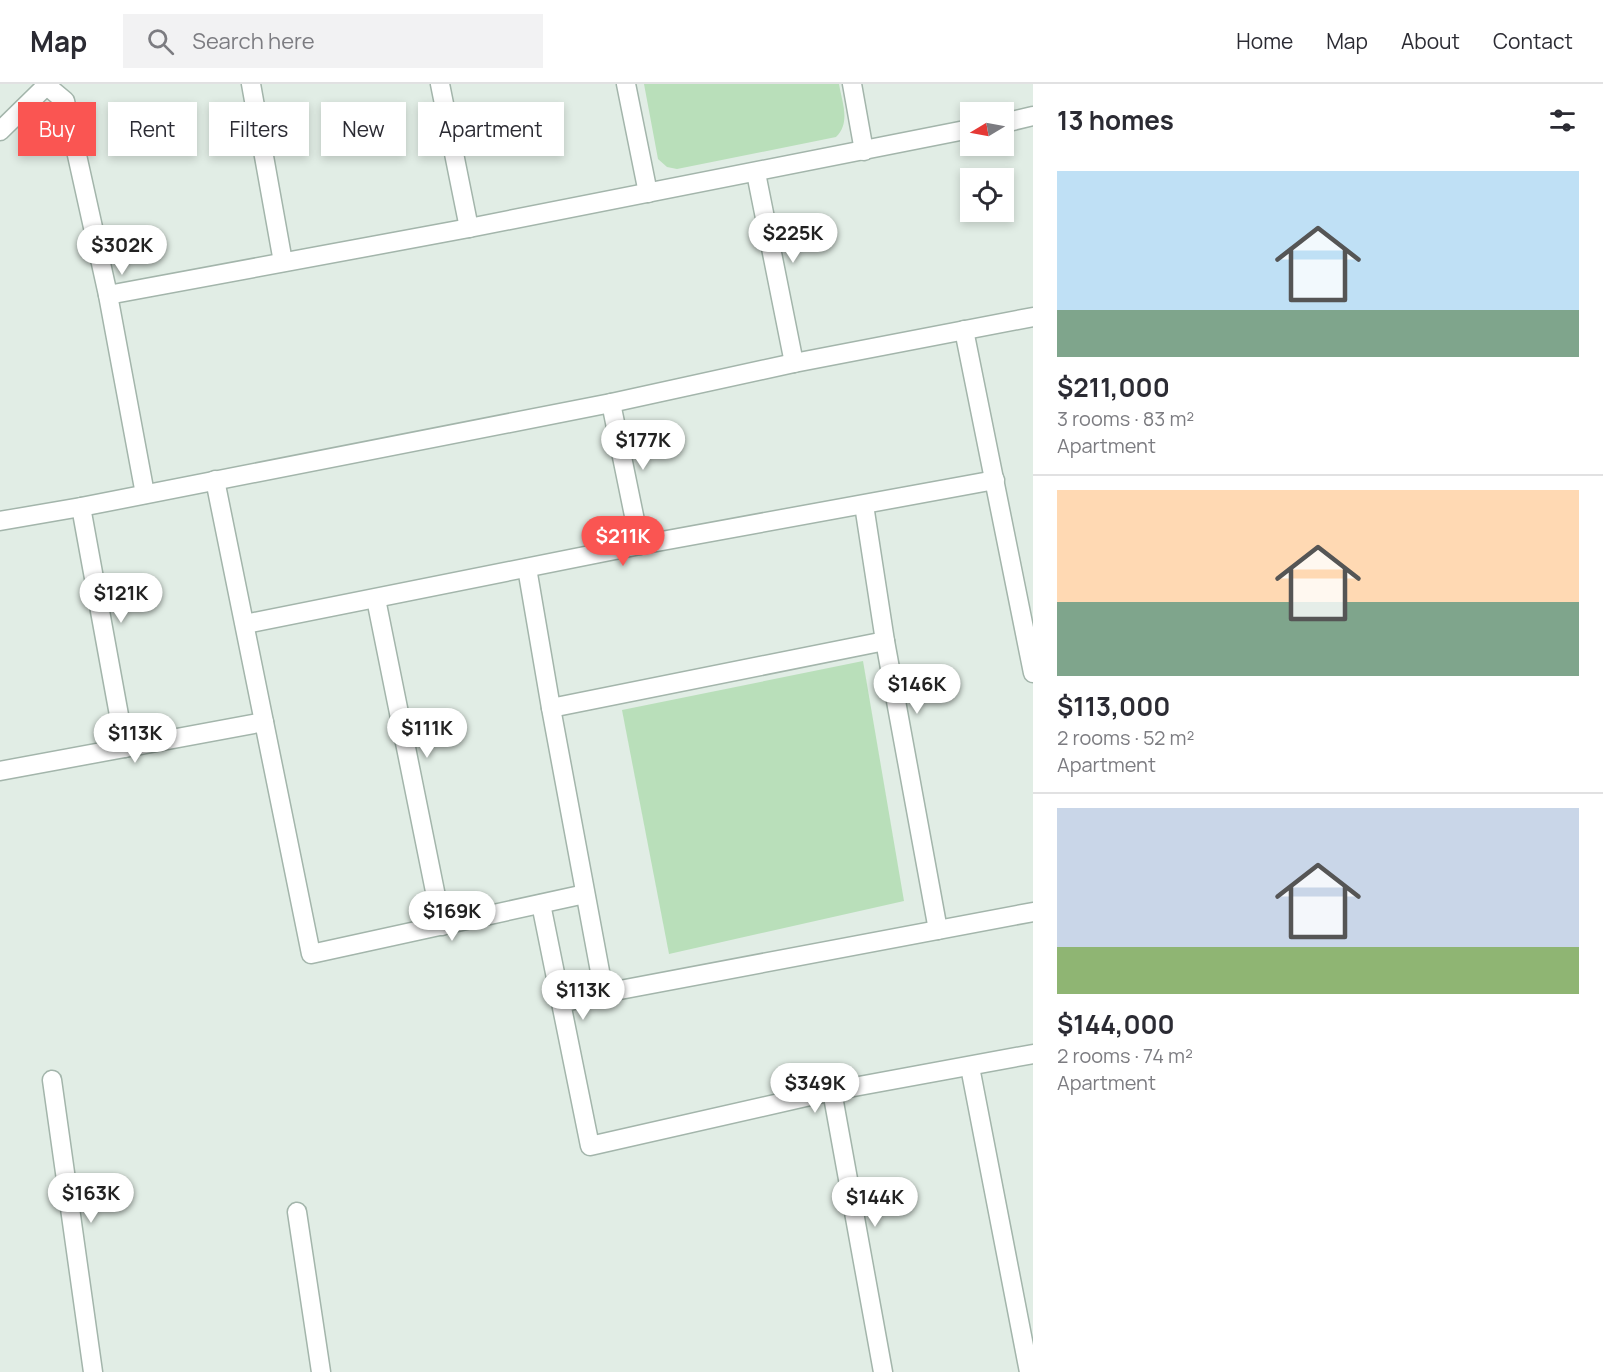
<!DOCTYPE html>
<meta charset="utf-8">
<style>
:root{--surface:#fff;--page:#f2f2f3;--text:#2b2b33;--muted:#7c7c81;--line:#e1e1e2;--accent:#fa5552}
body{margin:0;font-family:Manrope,sans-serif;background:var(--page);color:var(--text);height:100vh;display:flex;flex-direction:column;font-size:22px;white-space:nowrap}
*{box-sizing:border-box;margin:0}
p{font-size:20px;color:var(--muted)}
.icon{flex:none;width:33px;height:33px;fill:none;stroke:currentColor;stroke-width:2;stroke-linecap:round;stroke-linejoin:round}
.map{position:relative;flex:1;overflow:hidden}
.panel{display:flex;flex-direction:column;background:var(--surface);width:570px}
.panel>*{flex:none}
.guide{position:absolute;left:18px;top:18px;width:570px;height:54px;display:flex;gap:12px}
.needle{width:39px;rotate:260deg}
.controls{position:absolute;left:960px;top:18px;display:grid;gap:12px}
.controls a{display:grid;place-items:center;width:54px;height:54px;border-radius:0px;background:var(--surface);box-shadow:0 3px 9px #0003;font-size:30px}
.price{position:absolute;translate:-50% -51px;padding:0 14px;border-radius:21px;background:#fff;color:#222;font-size:20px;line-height:39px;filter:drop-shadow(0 2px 3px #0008)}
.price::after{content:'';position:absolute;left:50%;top:36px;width:18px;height:14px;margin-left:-9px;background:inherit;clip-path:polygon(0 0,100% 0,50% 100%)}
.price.selected{background:var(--accent);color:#fff}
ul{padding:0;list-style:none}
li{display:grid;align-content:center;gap:12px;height:318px;padding:0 24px}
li+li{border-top:2px solid var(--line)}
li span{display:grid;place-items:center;height:186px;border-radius:0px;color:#555}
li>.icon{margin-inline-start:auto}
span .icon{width:108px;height:108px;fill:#fffc;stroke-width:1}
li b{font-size:26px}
h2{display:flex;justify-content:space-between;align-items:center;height:72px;padding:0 24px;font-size:26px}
.tag{padding:0 21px;border-radius:0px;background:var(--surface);box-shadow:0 3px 9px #0003;font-size:21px;line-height:54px}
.tag.selected{background:var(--accent);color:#fff}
header{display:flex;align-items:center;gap:36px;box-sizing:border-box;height:84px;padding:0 30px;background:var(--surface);border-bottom:2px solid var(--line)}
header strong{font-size:28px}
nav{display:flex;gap:33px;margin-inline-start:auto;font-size:21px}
.search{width:420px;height:54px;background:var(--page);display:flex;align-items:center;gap:15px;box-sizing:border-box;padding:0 21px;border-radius:0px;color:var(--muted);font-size:22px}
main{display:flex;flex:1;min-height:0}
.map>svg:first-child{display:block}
.green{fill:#b9dfba}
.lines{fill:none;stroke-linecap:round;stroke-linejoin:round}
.street-casing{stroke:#a3b5ab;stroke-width:21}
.street{stroke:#fff;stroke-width:18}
</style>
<header>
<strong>Map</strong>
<div class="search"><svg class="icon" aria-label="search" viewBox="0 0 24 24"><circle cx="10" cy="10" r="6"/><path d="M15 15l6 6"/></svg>Search here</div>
<nav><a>Home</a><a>Map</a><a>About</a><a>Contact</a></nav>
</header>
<main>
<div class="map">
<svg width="1033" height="1288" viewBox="0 0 1033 1288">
<rect width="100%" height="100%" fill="#e1ede5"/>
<g class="green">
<path d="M 644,0 L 839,0 C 842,18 851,39 836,53 L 677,85 L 667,83 L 658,75 Z"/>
<polygon points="863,577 904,817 669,870 622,626"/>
</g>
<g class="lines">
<g class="street-casing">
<g id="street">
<polyline points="251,0 283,178"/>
<polyline points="440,0 469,144"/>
<polyline points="626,0 648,109"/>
<polyline points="852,0 864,67"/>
<polyline points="46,1 65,17 108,211 145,410"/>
<polyline points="1004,39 1033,32"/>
<polyline points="0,47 48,0"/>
<polyline points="756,89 794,279"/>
<polyline points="108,211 469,144 970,45"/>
<polyline points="964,246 1033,589"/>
<polyline points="611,319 640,461"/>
<polyline points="215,396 311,870 585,810"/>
<polyline points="864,421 885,557 938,846"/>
<polyline points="81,423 125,664"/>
<polyline points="0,437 81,423 611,319 794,279 1033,233"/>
<polyline points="527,484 551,624 604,909"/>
<polyline points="376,515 442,842"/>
<polyline points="245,540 640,461 995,396"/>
<polyline points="551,624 885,557"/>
<polyline points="0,687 264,638"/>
<polyline points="541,820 590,1062 832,1007 1033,970"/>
<polyline points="561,919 604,909 1033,828"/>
<polyline points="970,983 1029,1288"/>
<polyline points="52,996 93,1288"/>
<polyline points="832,1007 883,1288"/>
<polyline points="297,1128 321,1288"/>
</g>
</g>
<use href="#street" class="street"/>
</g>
</svg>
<div class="controls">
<a><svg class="needle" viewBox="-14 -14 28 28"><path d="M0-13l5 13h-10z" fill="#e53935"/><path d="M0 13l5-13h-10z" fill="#7c7c81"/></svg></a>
<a><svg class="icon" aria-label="locate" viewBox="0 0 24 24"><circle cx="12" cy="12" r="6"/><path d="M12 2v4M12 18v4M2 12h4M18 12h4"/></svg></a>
</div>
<b class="price" style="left:793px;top:180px">$225K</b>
<b class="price" style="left:122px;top:192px">$302K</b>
<b class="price" style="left:643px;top:387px">$177K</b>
<b class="price selected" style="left:623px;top:483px">$211K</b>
<b class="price" style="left:121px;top:540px">$121K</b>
<b class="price" style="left:917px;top:631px">$146K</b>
<b class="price" style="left:427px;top:675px">$111K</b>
<b class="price" style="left:135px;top:680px">$113K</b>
<b class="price" style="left:452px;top:858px">$169K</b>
<b class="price" style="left:583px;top:937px">$113K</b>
<b class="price" style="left:815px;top:1030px">$349K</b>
<b class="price" style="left:91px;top:1140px">$163K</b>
<b class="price" style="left:875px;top:1144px">$144K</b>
<div class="guide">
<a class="tag selected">Buy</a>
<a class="tag">Rent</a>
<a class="tag">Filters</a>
<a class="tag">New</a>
<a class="tag">Apartment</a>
</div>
</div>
<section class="panel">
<h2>13 homes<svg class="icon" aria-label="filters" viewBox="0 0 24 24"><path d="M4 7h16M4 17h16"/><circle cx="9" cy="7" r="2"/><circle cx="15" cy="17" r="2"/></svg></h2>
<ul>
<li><span style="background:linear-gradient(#bfe0f5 75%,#7fa58c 0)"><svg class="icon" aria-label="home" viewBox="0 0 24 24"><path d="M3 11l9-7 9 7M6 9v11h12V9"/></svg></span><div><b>$211,000</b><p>3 rooms · 83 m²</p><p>Apartment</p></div></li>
<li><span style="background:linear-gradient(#ffd9b3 60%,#7fa58c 0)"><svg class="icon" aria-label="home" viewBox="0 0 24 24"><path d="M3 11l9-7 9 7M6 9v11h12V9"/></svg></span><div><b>$113,000</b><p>2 rooms · 52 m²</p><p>Apartment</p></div></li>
<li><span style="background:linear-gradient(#c9d6e8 75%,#8fb573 0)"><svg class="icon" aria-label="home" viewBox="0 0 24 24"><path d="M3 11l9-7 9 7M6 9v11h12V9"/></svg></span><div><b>$144,000</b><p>2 rooms · 74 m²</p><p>Apartment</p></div></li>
</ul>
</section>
</main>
